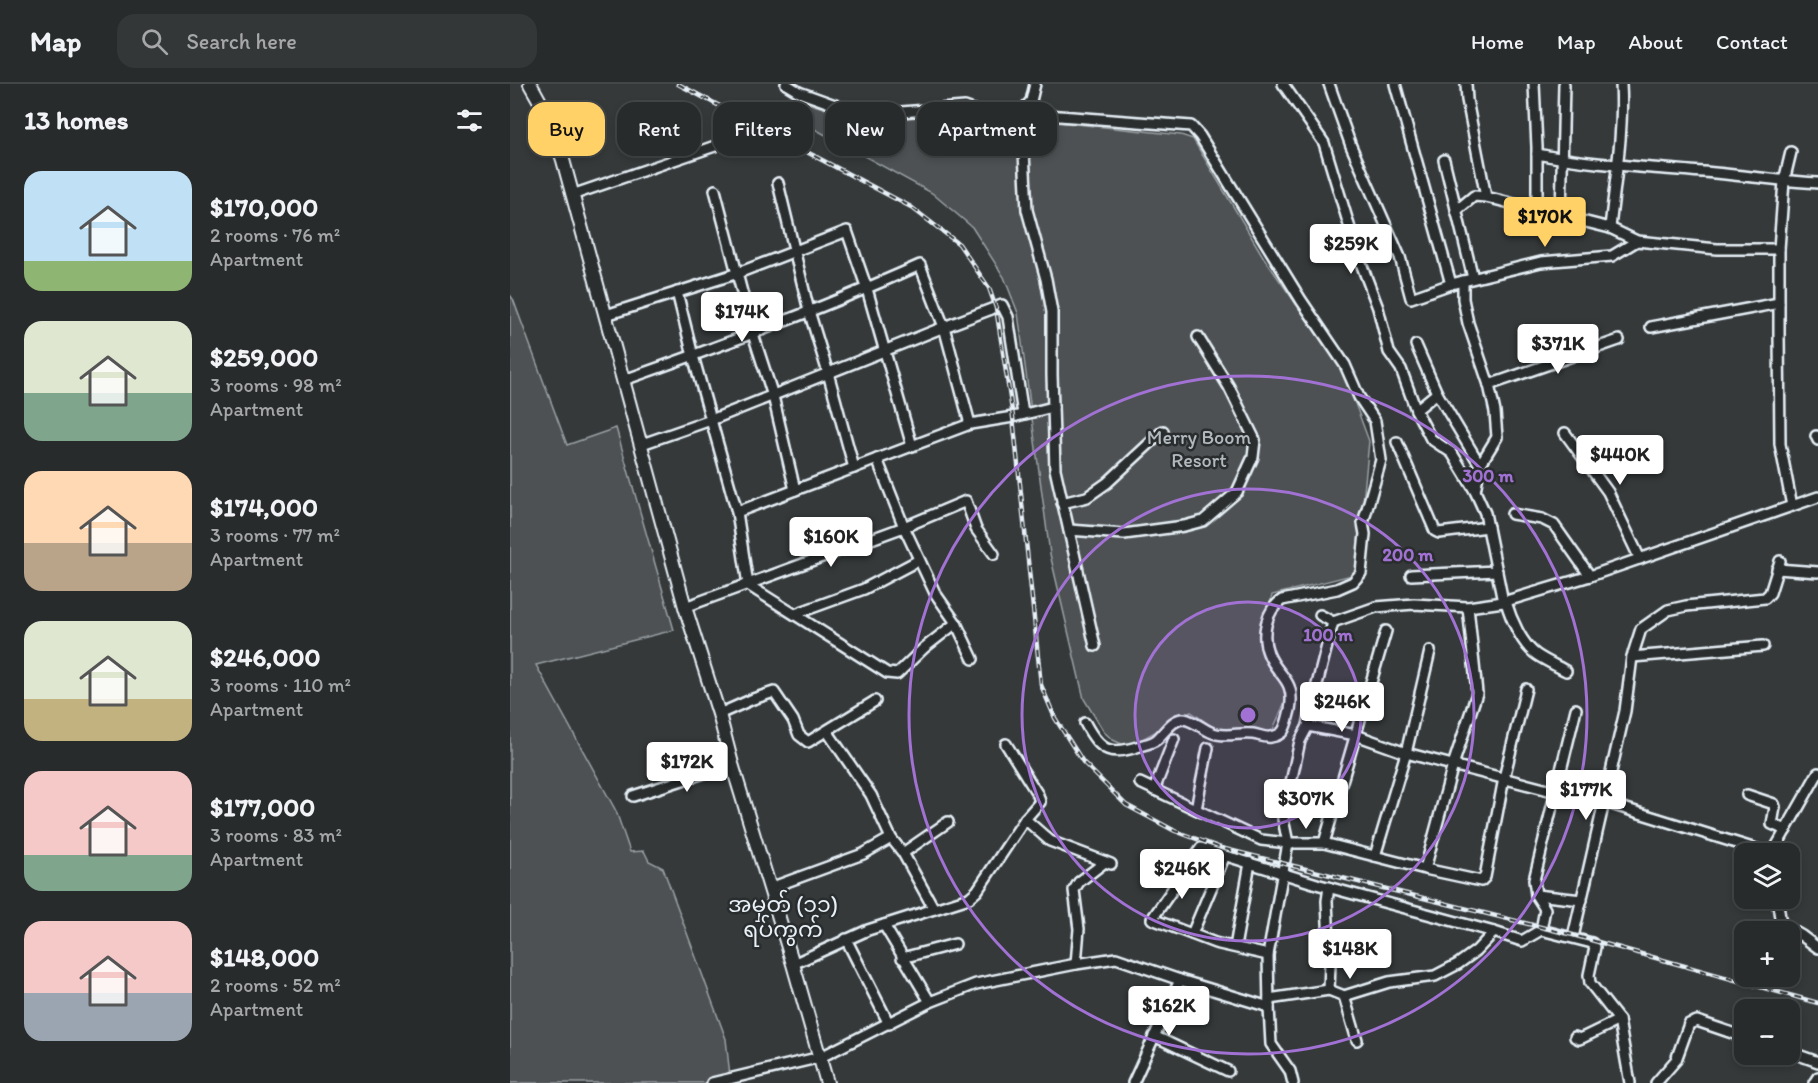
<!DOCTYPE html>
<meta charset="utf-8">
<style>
:root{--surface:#282b2c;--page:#343738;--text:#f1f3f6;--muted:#a5a7a9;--line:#444748;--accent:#ffd166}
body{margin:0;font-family:Itim,"Noto Sans Myanmar",sans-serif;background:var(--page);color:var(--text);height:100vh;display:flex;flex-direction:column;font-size:22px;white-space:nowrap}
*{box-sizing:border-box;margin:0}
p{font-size:20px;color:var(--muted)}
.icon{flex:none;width:33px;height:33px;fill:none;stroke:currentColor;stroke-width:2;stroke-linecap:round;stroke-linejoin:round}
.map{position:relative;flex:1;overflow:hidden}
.details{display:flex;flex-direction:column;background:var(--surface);width:510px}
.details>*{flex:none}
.top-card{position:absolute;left:18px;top:18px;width:570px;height:54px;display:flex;gap:12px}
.buttons{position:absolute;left:1224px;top:759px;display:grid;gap:12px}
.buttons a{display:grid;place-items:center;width:66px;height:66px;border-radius:12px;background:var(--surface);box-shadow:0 3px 9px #0003,0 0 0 2px var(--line);font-size:30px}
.price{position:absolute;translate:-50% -51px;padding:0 14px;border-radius:6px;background:#fff;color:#222;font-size:20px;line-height:39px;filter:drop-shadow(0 2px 3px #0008)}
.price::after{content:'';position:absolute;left:50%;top:36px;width:18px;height:14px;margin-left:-9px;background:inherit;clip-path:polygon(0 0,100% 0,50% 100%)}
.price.current{background:var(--accent);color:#111}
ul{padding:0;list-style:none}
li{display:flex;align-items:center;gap:18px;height:150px;padding:0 24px}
li span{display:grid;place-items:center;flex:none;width:168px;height:120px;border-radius:18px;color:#555}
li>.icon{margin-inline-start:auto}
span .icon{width:72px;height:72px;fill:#fffc;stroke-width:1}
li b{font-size:26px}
h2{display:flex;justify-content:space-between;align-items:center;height:72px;padding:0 24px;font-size:26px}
.chip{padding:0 21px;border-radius:18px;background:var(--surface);box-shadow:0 3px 9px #0003,0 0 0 2px var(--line);font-size:21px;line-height:54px}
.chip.current{background:var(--accent);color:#111}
header{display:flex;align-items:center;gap:36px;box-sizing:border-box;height:84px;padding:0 30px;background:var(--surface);border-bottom:2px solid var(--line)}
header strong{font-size:28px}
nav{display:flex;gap:33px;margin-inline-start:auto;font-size:21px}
.search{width:420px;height:54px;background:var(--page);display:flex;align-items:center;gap:15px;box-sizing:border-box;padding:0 21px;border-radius:18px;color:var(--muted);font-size:22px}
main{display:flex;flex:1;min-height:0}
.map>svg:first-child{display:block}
.green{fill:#4d5152;stroke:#9aa1a5;stroke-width:1.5}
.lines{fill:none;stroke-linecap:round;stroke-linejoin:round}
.minor-casing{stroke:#e8f1f8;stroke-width:14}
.major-casing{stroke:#e8f1f8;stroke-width:16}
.minor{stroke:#2a2d2e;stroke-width:9}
.major{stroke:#2a2d2e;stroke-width:12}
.rail-casing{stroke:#e8f1f8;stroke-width:4.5}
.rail{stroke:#2a2d2e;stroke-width:2;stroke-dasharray:7;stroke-linecap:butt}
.ring{fill:none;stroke:#a171d3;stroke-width:3}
.labels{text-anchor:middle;stroke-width:5;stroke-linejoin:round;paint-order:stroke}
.park-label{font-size:20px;fill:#b2b9be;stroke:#2a2d2e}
.quarter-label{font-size:22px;fill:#e8f1f8;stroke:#2a2d2e}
.centre{fill:#a171d3;stroke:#2a2d2e;stroke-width:3}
.ring-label{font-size:18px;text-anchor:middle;font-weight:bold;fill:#a171d3;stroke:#2a2d2e;stroke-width:5;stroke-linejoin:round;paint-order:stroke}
</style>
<header>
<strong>Map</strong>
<div class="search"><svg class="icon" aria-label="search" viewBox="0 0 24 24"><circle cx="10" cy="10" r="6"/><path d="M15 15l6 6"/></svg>Search here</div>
<nav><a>Home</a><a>Map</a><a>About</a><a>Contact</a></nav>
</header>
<main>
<section class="details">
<h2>13 homes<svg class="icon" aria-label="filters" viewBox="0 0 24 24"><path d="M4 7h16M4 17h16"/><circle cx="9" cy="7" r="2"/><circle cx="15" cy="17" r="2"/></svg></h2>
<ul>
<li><span style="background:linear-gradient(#bfe0f5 75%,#8fb573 0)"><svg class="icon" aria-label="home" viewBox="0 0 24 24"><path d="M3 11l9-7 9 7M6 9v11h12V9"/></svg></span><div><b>$170,000</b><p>2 rooms · 76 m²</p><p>Apartment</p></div></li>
<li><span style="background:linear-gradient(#dfe7d0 60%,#7fa58c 0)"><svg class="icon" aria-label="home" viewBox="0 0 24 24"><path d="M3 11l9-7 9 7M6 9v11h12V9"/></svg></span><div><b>$259,000</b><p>3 rooms · 98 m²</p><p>Apartment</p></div></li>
<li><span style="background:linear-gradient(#ffd9b3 60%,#b9a48a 0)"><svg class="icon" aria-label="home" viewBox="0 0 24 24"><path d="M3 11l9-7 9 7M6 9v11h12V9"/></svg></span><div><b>$174,000</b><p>3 rooms · 77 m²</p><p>Apartment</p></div></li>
<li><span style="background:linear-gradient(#dfe7d0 65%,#c2b280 0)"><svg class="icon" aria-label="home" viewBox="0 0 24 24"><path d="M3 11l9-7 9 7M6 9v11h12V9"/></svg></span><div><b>$246,000</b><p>3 rooms · 110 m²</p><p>Apartment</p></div></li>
<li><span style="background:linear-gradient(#f6c9c9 70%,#7fa58c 0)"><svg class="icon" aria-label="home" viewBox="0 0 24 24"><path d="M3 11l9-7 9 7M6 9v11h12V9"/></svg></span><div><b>$177,000</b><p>3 rooms · 83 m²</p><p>Apartment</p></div></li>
<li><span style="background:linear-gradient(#f6c9c9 60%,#9aa5b1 0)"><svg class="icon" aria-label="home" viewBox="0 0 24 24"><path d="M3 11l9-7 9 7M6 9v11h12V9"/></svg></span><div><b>$148,000</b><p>2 rooms · 52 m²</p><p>Apartment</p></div></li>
</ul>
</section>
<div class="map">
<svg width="1308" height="999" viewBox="0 0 1308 999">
<rect width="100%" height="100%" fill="#35393a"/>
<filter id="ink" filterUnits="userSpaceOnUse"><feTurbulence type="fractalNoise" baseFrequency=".0167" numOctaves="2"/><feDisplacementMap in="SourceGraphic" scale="12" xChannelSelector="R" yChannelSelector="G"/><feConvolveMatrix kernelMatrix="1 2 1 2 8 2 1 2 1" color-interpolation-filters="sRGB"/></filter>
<g filter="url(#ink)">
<g class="green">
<polygon points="278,13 355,37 450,28 671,51 683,55 754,174 833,287 859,357 846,490 762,511 754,547 778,611 761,650 709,647 681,628 618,663 603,656 594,648 574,615 540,470 508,229 494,193 462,143 422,109 268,25"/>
<polygon points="0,211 3,215 57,361 106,344 164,546 26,581 106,727 120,768 134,767 139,777 153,784 216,955 220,993 202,999 0,999"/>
</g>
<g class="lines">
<g class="minor-casing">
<g id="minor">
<polyline points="276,0 289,8 353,31 455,23 480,32 510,29 521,17 525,0"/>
<polyline points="773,0 814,59 849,174 868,224 879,268 891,285 906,326 927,309"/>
<polyline points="819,0 841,62 890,173 901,214 941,200"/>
<polyline points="885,0 941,200 1031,178 1102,172 1127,157"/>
<polyline points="956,0 957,16 976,113 1100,144 1127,157 1207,165 1269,165"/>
<polyline points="1024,0 1027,63 1027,126"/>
<polyline points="1281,68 1274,97 1269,165 1269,249 1270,360 1282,422"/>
<path d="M 1027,70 C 1082,81 1137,83 1193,88 C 1231,91 1269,97 1308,99"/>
<polyline points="934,76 963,194"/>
<polyline points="268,99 299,227 318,289 344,384"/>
<polyline points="205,106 243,250 263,312 285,406"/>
<polyline points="62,111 205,62"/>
<polyline points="946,127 964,112 976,113"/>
<polyline points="1051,133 1054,0"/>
<path d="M 1100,144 C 1105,96 1114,47 1111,0"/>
<polyline points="953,197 953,215 958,239 979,301 985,328 987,353 970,381 965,407"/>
<polyline points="167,208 183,272 227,428 238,501 377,589 387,590 414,564 446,539"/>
<polyline points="96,231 228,189 337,147 357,205 402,362"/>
<polyline points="1141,243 1269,219"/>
<polyline points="906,261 927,309 970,381"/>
<path d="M 114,296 C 214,261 314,224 410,181 L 434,243 L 460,340"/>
<polyline points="979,301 1109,256"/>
<polyline points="906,326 921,355 942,369 965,407 975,429 993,518 1080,492 1308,413"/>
<polyline points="1055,349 1098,408 1130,475"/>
<polyline points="1306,352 1308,356"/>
<polyline points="887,358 925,447 929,449 978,443"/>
<polyline points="132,360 201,336 434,243 492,221 498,233 513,330"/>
<polyline points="367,375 394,443 425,509 446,539 463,575"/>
<polyline points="552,419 577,413 597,399 653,347"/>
<polyline points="227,428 460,340 503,333 543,323"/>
<polyline points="1002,430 1032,435 1044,441 1080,492"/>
<polyline points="559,446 614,450 674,442 693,437 727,408 743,373 745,356 719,303 688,253"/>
<polyline points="1267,485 1308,488"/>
<polyline points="901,491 987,487"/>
<path d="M 996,518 C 1001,535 1012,561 1027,571 C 1036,577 1047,582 1056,587"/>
<polyline points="175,523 394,443 456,417 466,445 484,470"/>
<polyline points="285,530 354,505 409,476"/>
<polyline points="810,531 823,538 866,523 904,520 958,523 993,518"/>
<polyline points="1122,573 1253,562"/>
<polyline points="209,630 243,615 264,608 283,636 289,651 298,658 365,617"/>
<path d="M 575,639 C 591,669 601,672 633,661 C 637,660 642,659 646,656 C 654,650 662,634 674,635 C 685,637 692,645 703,649 C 716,654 730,648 743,650 C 750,651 754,654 761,653 C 766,652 770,651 773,647 C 777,641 778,633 780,626 C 786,594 767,593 758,569 C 751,551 756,526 772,516 L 827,505 L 843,498 L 851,489 L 855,450 L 853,439 L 871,376 L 865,337 L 849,313 L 835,281 L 791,216 L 690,52 L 681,42 L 510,29 L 514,68 L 517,126 L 536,195 L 542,228 L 542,291 L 545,385 L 585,562"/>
<polyline points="798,642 801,624 823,538"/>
<polyline points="317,647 361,711 381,754 393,769 424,825"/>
<polyline points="630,699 751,756 778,759 814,759 915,785 971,797 975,793 994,694 1016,605"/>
<polyline points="644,706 664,655"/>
<polyline points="1237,711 1264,720 1265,723 1262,740 1276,746"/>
<polyline points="123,712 222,680"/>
<polyline points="686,725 698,664"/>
<polyline points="515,735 540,757 601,780"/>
<polyline points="814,759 876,547"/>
<polyline points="393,769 438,738"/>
<polyline points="1265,770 1266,763 1308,689"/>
<polyline points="865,772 896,669 920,567"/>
<polyline points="915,785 943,681 967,609 958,523"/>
<polyline points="260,804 353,770 381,754"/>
<polyline points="1026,811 1072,816"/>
<polyline points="1267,814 1271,840 1292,852 1308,864"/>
<polyline points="374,841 420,918"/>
<polyline points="1031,846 1035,825 1026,811 1024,796 1066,625"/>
<polyline points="682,850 715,771"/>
<polyline points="1063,853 1115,627 1122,573 1131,545 1158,526 1176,522 1255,514 1260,509 1270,477"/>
<polyline points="336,855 379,940"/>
<polyline points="725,863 740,779"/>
<polyline points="758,871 705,859 642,835 691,764 810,801 984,848"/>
<polyline points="392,874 445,860"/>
<polyline points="283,880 358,846 459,814 467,807 515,735 530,718 528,711 496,660"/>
<polyline points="566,880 569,845 564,806 569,798 595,778"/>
<polyline points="819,906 820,880 817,817 819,803"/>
<polyline points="834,912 847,956"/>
<polyline points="759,915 819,906 834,912 879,898 925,892 948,880 966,867 984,848 1012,857 1031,846 1082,859 1085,863 1079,891 1080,899 1109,936 1120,999"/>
<polyline points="644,952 718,987"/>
<polyline points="1065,953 1069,955 1074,953 1109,936"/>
<polyline points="1280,968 1308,978"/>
<polyline points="202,999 311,973 420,918 466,900 566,880 606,874 670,896 759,923"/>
<polyline points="623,999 670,896"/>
<polyline points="783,999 780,987 761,960 759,923 758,871 778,759 773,735 790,657 798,642 846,651 896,669 1046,708 1094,718 1262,770"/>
<polyline points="1146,999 1166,976 1179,940 1187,937 1234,953"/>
<polyline points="1304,999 1308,993"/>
</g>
</g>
<g class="major-casing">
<path id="major" d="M 20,0 C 35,24 45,49 53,76 L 175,523 L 209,630 L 222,680 L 283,880 L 317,999"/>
</g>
<use href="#minor" class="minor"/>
<use href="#major" class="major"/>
<g class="rail-casing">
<polyline id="rail" points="168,0 401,123 449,160 479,204 486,224 503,333 531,601 545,634 573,678 616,721 665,747 711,764 1063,851 1308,919"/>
</g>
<use href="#rail" class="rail"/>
</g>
</g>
<circle cx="738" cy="631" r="113" fill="#a171d3" fill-opacity=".12"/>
<g class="ring">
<circle cx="738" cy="631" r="113"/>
<circle cx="738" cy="631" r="226"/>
<circle cx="738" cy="631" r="339"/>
</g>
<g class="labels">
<g class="park-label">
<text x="689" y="360">Merry Boom<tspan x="689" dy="23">Resort</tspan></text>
</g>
<g class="quarter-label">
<text x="273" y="828">အမှတ် (၁၁)<tspan x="273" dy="25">ရပ်ကွက်</tspan></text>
</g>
</g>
<circle cx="738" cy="631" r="9" class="centre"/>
<g class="ring-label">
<text x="978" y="398">300 m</text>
<text x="898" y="477">200 m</text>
<text x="818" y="557">100 m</text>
</g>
</svg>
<div class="buttons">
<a><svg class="icon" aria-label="layers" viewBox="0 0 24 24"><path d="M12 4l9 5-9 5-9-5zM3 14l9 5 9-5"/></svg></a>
<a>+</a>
<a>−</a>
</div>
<b class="price current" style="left:1035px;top:164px">$170K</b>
<b class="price" style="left:841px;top:191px">$259K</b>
<b class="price" style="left:232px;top:259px">$174K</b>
<b class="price" style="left:1048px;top:291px">$371K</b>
<b class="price" style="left:1110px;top:402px">$440K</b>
<b class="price" style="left:321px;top:484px">$160K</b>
<b class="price" style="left:832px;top:649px">$246K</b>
<b class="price" style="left:177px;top:709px">$172K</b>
<b class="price" style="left:1076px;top:737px">$177K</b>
<b class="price" style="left:796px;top:746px">$307K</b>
<b class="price" style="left:672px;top:816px">$246K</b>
<b class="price" style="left:840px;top:896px">$148K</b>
<b class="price" style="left:659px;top:953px">$162K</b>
<div class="top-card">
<a class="chip current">Buy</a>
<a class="chip">Rent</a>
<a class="chip">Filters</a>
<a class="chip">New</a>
<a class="chip">Apartment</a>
</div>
</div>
</main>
